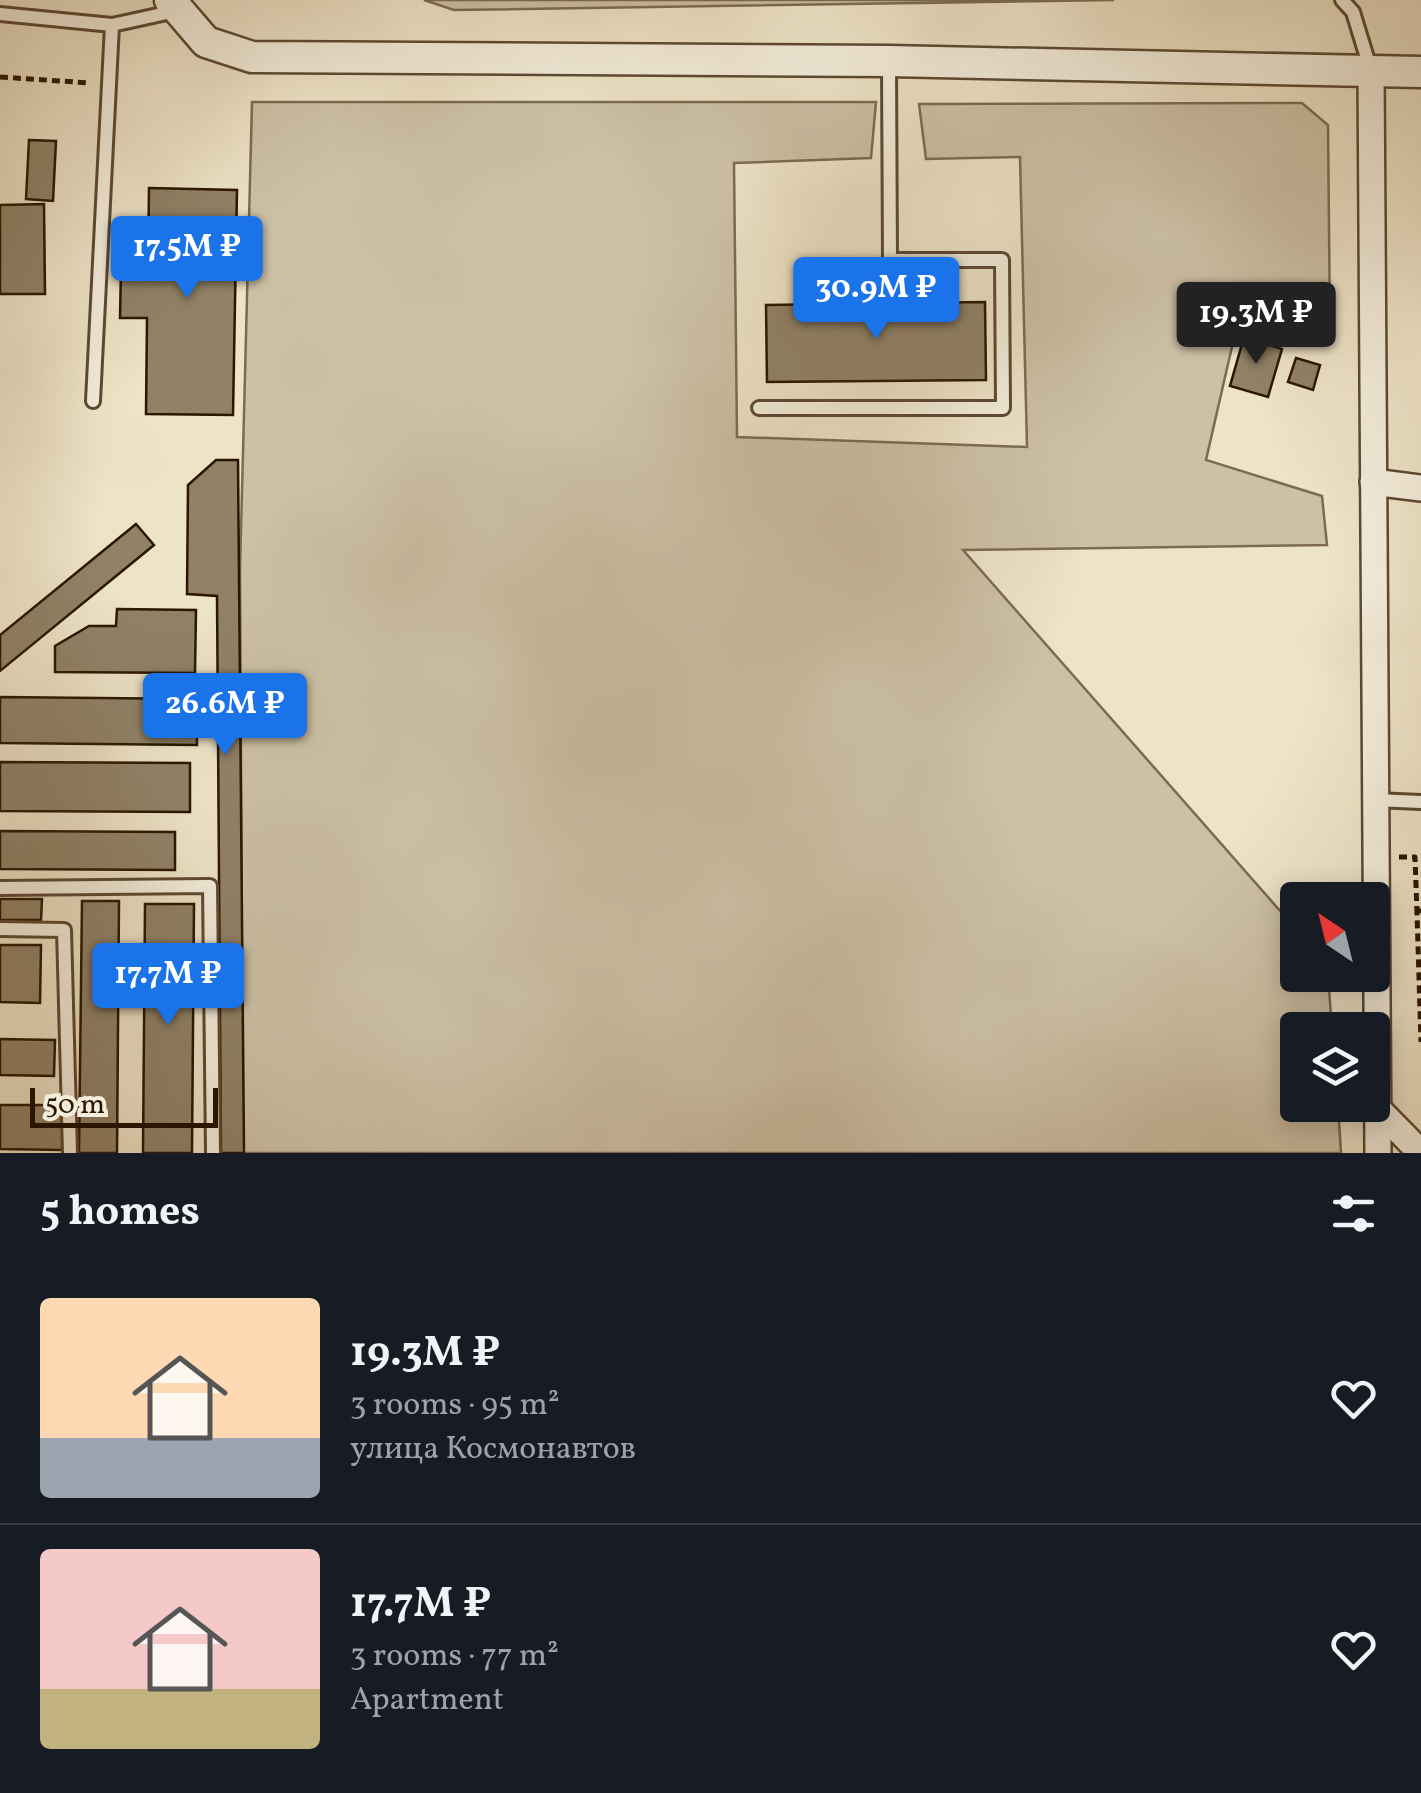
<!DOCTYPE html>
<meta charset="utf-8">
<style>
:root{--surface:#171b24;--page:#242831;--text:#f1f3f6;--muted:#9ea1a6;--line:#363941;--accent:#1a73e8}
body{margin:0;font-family:Vollkorn,serif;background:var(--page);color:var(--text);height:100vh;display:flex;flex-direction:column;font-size:38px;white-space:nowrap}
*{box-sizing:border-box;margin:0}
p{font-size:32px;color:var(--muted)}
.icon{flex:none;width:55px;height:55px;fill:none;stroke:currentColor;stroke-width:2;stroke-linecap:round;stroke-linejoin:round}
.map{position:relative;height:1153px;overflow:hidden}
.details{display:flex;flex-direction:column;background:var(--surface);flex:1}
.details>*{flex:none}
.needle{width:65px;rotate:325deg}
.tools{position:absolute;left:1280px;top:882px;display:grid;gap:20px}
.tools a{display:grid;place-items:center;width:110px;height:110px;border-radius:10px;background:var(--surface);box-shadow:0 5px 25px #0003;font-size:50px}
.scale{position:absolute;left:30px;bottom:25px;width:188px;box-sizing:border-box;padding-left:10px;border:5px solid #2b1600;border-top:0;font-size:28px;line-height:35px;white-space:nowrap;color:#2b1600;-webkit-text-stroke:8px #f3eddb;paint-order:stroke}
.price{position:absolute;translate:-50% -85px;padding:0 22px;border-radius:10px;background:var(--accent);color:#fff;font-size:32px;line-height:65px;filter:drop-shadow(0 2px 5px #0008)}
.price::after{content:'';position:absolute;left:50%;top:60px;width:30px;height:22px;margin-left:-15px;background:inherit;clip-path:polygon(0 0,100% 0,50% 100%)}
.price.selected{background:#222;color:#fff}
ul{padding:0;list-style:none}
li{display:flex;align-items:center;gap:30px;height:250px;padding:0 40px}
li+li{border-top:2px solid var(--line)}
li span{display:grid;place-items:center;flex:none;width:280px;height:200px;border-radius:10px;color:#555}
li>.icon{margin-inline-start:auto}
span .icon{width:120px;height:120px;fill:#fffc;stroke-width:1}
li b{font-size:42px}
h2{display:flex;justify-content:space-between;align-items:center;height:120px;padding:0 40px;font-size:42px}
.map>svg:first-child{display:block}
.green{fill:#ccc0a5;stroke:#7c6b52;stroke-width:2.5}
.building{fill:#908167;stroke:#2b1600;stroke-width:2.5}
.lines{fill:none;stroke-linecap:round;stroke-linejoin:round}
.service-casing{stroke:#5c4932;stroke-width:18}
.minor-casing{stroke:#5c4932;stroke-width:30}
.tertiary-casing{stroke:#5c4932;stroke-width:35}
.path{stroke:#2b1600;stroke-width:5;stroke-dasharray:8 5;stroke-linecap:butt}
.service{stroke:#f3eddb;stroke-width:12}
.minor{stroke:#f3eddb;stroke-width:25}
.tertiary{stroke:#f3eddb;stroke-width:30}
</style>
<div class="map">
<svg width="1421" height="1153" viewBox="0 0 1421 1153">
<rect width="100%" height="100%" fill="#ede3c7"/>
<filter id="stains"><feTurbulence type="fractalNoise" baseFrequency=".002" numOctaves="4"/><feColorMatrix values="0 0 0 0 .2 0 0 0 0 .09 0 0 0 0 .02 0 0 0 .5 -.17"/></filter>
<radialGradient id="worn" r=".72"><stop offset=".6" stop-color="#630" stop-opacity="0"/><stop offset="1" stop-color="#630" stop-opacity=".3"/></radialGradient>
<g class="green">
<polygon points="424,0 1114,0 454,10"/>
<polygon points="252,102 876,102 871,158 734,163 737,437 1027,447 1020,157 926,159 919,104 1302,103 1328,125 1330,329 1243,299 1206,460 1322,496 1327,545 963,550 1297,930 1298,975 1328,975 1332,1030 1298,1030 1298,1105 1338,1105 1341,1153 243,1153 240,570"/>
</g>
<g class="building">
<polygon points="29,140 56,141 53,201 26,199"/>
<polygon points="149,188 237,190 233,415 146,414 147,318 120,318 121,267 148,268"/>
<polygon points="44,204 45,294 0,294 0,205"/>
<polygon points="985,302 986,380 767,382 766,305"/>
<polygon points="1244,337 1282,349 1268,397 1230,386"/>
<polygon points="1296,358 1320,365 1313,390 1288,382"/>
<polygon points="216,460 238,460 244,1153 221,1153 217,596 187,594 188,485"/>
<polygon points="136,524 154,545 0,671 0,635"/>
<polygon points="117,609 196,610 195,673 55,672 55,646 89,626 116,626"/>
<polygon points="0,697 197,699 197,745 0,743"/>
<polygon points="0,762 190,763 190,812 0,811"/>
<polygon points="0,831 175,832 175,870 0,869"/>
<polygon points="0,899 42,899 41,920 0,920"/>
<polygon points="82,901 119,901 117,1153 79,1153"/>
<polygon points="145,904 194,904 192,1153 143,1153"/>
<polygon points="0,945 41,945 40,1003 0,1002"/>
<polygon points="0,1039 55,1040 54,1076 0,1075"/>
<polygon points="0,1105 63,1105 62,1150 0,1149"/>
</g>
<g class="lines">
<g class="service-casing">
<g id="service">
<polyline points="1342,0 1353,12 1371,71"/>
<polyline points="0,14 112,25"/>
<polyline points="93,401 112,25 176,11"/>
<polyline points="759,408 1003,408 1002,260 890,260 889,63"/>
<polyline points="1375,800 1421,802"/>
<polyline points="0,888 210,886 213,1153"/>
<polyline points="0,929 64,930 70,1153"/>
</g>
</g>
<g class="minor-casing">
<g id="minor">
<polyline points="1371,71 1378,1153"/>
<polyline points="1373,482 1421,488"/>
<polyline points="1378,1109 1421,1153"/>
</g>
</g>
<g class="tertiary-casing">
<polyline id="tertiary" points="170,0 206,42 252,57 889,61 1421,72"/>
</g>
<g class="path">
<polyline points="0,77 90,83"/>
<polyline points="1399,857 1415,857 1417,913"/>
<polyline points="1421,909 1417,913 1421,1042"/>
</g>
<use href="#service" class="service"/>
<use href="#minor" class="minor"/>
<use href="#tertiary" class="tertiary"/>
</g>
<rect width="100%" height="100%" filter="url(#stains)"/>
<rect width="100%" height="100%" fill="url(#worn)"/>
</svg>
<div class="tools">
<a><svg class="needle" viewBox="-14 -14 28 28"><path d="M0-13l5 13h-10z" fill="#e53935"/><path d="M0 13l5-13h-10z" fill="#9ea1a6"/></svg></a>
<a><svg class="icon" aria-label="layers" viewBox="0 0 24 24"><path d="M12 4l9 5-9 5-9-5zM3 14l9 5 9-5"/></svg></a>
</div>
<div class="scale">50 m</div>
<b class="price" style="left:187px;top:301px">17.5M ₽</b>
<b class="price" style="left:876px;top:342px">30.9M ₽</b>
<b class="price selected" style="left:1256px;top:367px">19.3M ₽</b>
<b class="price" style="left:225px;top:758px">26.6M ₽</b>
<b class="price" style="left:168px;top:1028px">17.7M ₽</b>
</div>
<section class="details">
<h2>5 homes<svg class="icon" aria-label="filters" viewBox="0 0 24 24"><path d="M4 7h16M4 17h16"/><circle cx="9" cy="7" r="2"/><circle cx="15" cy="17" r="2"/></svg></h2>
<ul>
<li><span style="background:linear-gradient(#ffd9b3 70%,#9aa5b1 0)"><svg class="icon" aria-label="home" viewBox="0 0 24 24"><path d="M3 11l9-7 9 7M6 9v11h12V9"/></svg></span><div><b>19.3M ₽</b><p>3 rooms · 95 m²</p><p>улица Космонавтов</p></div><svg class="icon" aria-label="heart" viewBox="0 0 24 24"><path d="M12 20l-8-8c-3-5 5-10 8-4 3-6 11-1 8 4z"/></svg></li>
<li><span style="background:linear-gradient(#f6c9c9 70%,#c2b280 0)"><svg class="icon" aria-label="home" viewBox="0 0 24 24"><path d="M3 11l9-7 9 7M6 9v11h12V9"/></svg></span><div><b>17.7M ₽</b><p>3 rooms · 77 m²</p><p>Apartment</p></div><svg class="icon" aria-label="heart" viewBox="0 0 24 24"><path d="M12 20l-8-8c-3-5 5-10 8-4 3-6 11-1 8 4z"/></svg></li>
</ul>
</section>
